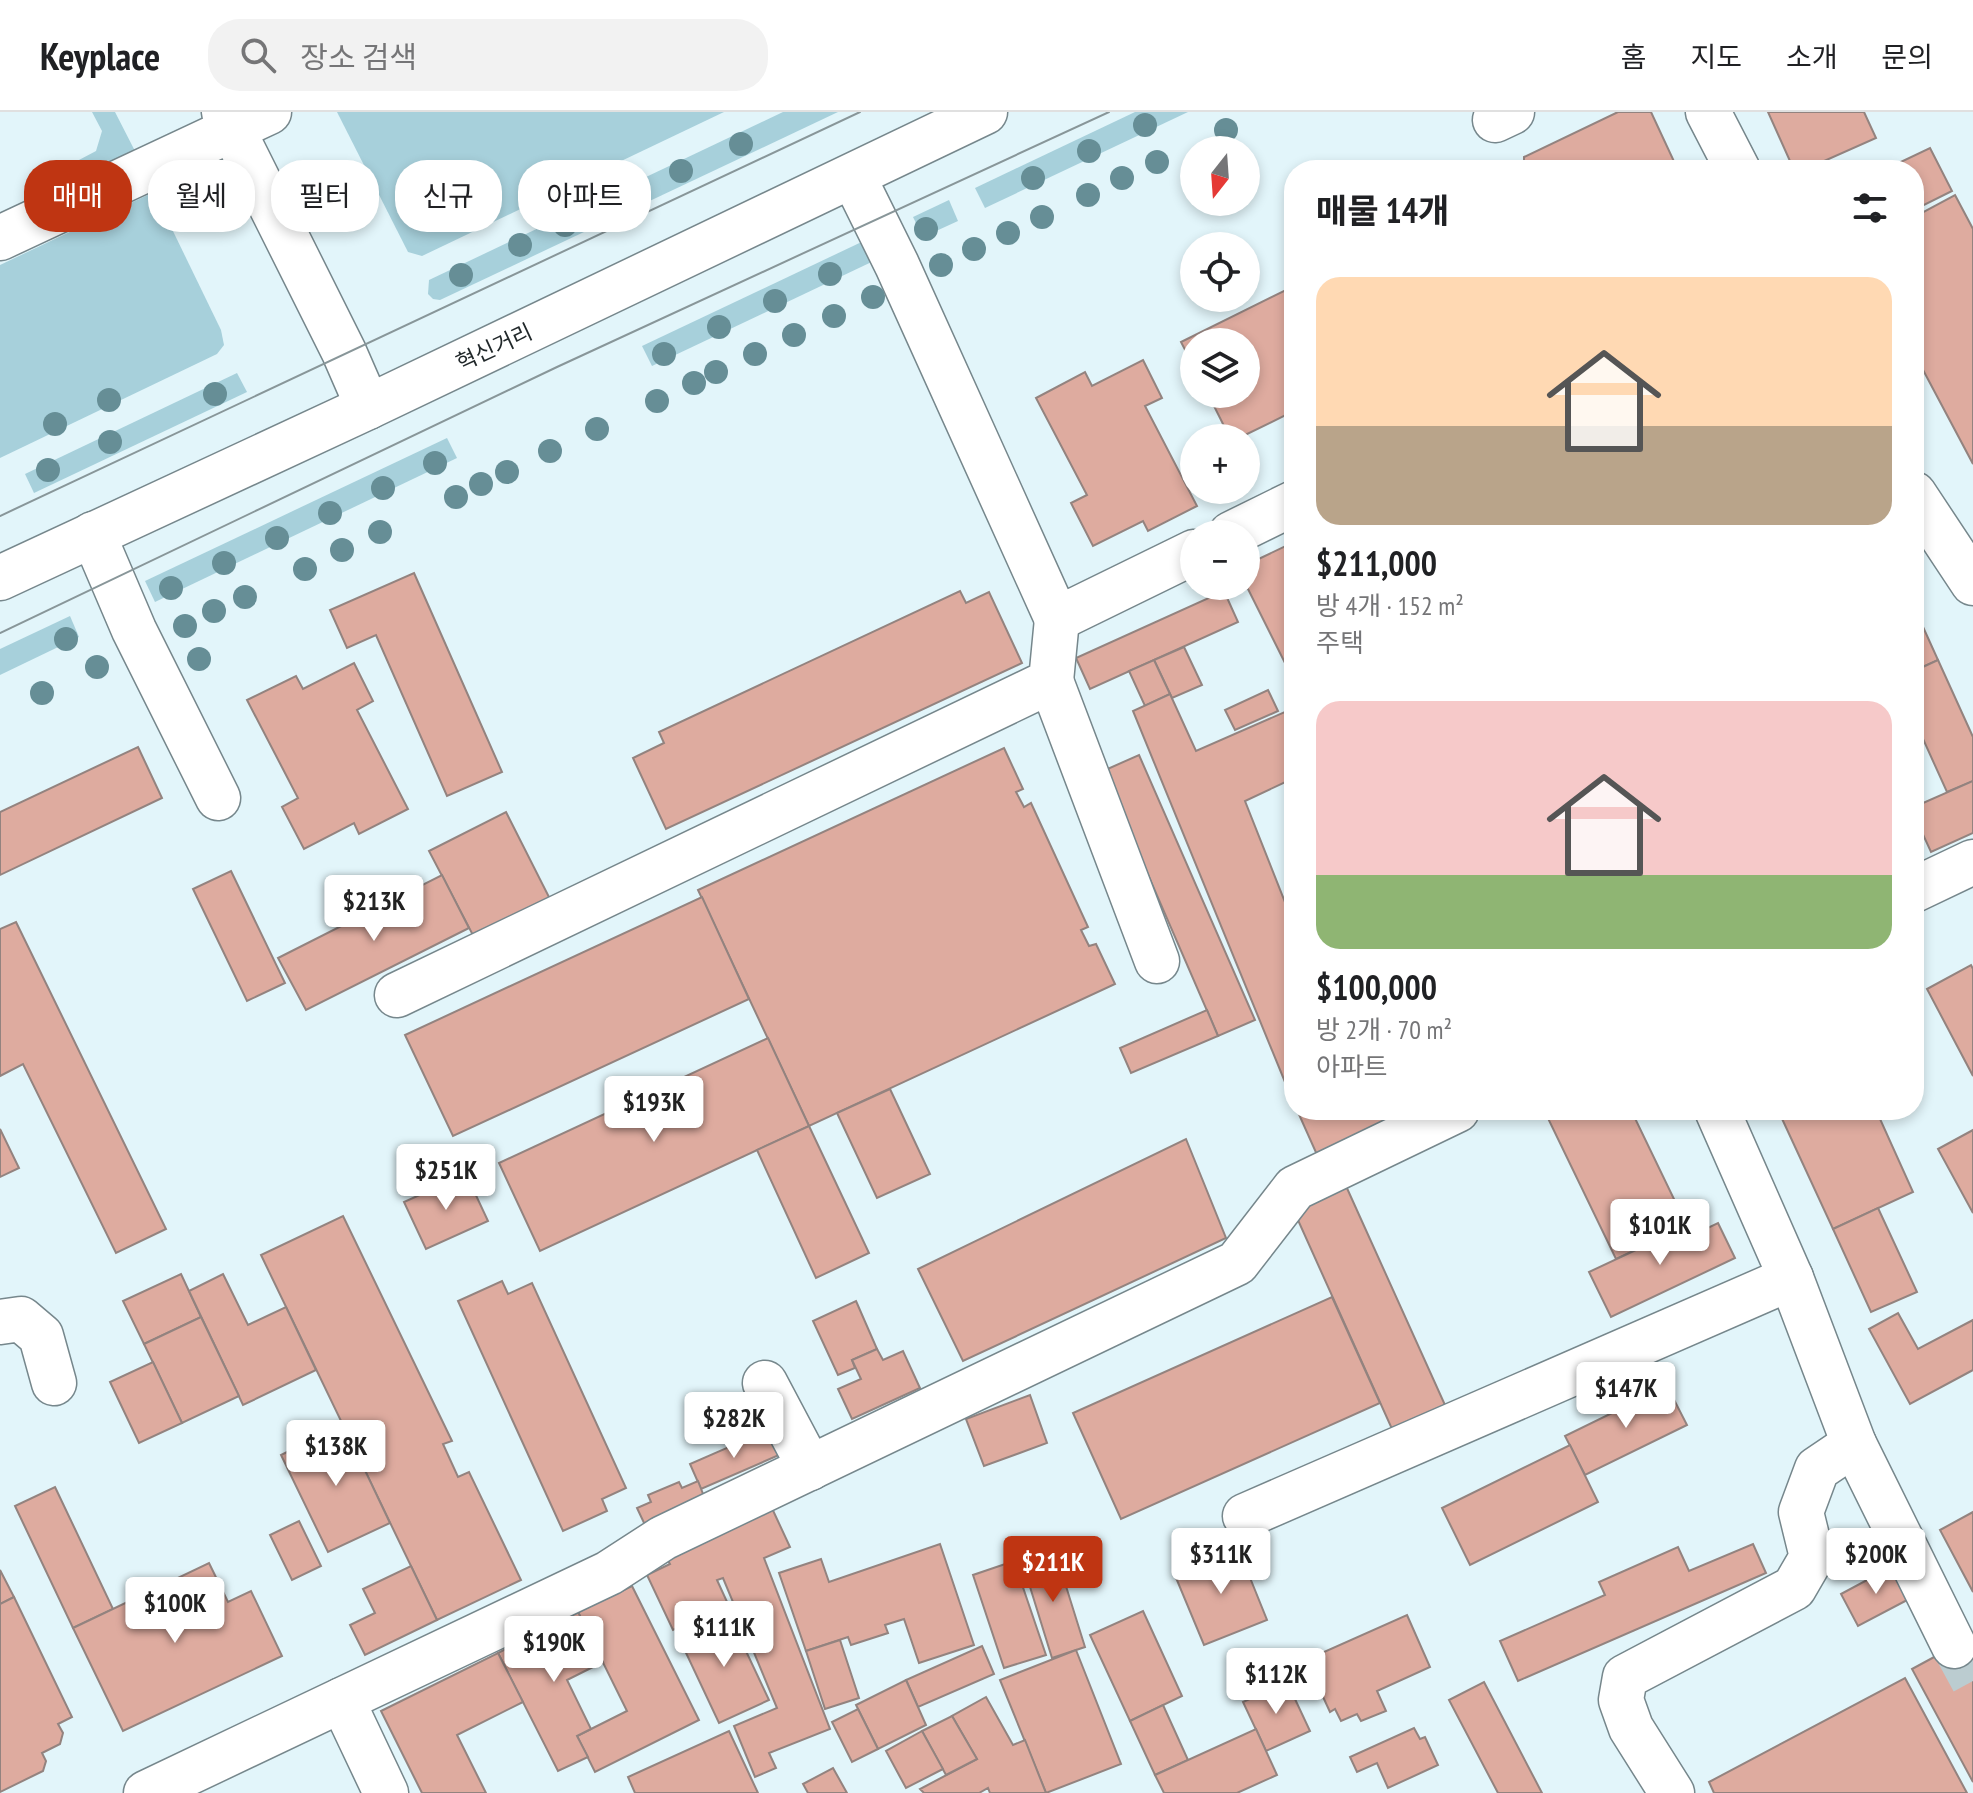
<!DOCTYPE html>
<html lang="ko">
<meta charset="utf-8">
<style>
:root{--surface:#fff;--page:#f2f2f2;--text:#202124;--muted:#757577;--line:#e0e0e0;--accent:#bf3512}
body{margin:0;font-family:"PT Sans Narrow","Noto Sans KR",sans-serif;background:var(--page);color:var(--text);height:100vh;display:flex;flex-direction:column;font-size:30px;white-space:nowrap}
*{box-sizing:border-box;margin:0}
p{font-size:26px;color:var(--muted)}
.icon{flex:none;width:44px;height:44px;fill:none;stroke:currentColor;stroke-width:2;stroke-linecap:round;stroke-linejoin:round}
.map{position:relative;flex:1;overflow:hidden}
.sheet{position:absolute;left:1284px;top:48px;width:640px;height:960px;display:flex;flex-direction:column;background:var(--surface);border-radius:32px;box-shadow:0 4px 12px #0003}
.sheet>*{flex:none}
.top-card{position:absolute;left:24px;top:48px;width:760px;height:72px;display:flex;gap:16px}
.needle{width:52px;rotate:197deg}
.fabs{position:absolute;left:1180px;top:24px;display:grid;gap:16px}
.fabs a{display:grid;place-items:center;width:80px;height:80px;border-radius:50%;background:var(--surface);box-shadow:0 4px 12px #0003;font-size:40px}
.price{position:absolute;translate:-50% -68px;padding:0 18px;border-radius:8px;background:#fff;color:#222;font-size:26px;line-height:52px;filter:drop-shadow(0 2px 4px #0008)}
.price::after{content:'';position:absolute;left:50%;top:48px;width:24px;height:18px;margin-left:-12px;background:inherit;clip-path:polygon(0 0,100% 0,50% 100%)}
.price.selected{background:var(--accent);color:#fff}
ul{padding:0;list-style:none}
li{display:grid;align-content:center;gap:16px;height:424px;padding:0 32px}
li span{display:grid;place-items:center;height:248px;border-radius:24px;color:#555}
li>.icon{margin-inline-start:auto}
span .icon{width:144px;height:144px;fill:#fffc;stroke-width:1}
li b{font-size:34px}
h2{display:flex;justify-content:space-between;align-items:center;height:96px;padding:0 32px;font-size:34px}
.tag{padding:0 28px;border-radius:32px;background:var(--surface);box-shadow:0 4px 12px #0003;font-size:28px;line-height:72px}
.tag.selected{background:var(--accent);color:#fff}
header{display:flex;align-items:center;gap:48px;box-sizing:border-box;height:112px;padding:0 40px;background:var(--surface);border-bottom:2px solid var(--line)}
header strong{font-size:38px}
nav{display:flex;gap:44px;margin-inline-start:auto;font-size:28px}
.search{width:560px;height:72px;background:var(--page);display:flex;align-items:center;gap:20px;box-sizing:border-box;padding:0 28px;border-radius:32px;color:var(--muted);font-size:30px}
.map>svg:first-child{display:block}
.green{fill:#a7d0db}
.building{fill:#deab9f;stroke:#93837f;stroke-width:2}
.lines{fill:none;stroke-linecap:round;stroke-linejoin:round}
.minor-tunnel{stroke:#bbccd0;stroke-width:44;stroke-dasharray:44 22;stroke-linecap:butt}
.minor-casing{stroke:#76878c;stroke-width:47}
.major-casing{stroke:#76878c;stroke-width:47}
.minor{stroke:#fff;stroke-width:44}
.major{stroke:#fff;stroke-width:44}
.tram{stroke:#889699;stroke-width:2}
.tree{fill:#668e96}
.labels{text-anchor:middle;stroke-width:8;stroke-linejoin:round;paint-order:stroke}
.street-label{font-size:22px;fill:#21282a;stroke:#fff}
</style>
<header>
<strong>Keyplace</strong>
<div class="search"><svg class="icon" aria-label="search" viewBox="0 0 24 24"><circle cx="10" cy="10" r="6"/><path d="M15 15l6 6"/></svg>장소 검색</div>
<nav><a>홈</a><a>지도</a><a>소개</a><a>문의</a></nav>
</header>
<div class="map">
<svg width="1973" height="1681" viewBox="0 0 1973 1681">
<rect width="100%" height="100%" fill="#e2f5fa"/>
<g class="green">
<polygon points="92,0 115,0 136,41 68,75 60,58 96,39 102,19"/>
<polygon points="337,0 724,0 422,144 408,140"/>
<polygon points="783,0 838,0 440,188 433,187 428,182 429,168"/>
<polygon points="1135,0 1188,0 985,96 975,76"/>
<polygon points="154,80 221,218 224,233 217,242 0,346 0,153"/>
<polygon points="949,88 958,109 923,125 913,105"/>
<polygon points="870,126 880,146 652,254 642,234"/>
<polygon points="237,261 247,280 34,381 25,362"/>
<polygon points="447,326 457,346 155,490 145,469"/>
<polygon points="70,504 79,525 0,563 0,537"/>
</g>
<g class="building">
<polygon points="1618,0 1651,0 1678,58 1524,58 1524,45"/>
<polygon points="1768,0 1864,0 1876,26 1804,58 1794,58"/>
<polygon points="1930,36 1952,79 1914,98 1914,58 1884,58"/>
<polygon points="1955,83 1973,117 1973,352 1914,241 1914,105"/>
<polygon points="1294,174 1294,299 1239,326 1230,326 1208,282 1246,282 1246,230 1194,230 1194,255 1181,230"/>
<polygon points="1143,248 1162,286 1145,294 1197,394 1148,419 1143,409 1093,434 1071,391 1087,383 1036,286 1085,260 1092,274"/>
<polygon points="1294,430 1294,552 1287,555 1246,473 1246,453"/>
<polygon points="414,461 502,660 447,684 376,523 347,536 330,498"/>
<polygon points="960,479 966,491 989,480 1022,551 666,717 633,646 664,631 659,620"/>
<polygon points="1224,479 1238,510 1090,577 1076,546"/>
<polygon points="1914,495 1938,548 1914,559"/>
<polygon points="1184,535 1202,573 1172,586 1154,548"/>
<polygon points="1154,548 1170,582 1145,594 1129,559"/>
<polygon points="1938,548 1973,625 1973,669 1947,680 1914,607 1914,559"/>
<polygon points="354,551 373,589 357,598 408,697 359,722 354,711 304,737 282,695 298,686 247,588 296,564 303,577"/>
<polygon points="1268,578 1278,599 1235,618 1225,598"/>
<polygon points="1170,582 1196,639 1294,596 1294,666 1245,689 1294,813 1294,992 1133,599"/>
<polygon points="138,635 162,686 0,763 0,700"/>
<polygon points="1004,636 1023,677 1016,680 1024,695 1031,691 1088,815 1081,818 1089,834 1096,832 1115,872 809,1014 698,778"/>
<polygon points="1139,643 1255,908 1218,924 1103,659"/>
<polygon points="1973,669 1973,721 1931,740 1914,703 1914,695"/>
<polygon points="506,700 552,791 476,829 429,739"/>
<polygon points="231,759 285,871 247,889 193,777"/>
<polygon points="442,763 469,816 306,898 278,846"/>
<polygon points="702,785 749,887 453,1024 405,923"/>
<polygon points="16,810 166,1117 116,1141 23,952 0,964 0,817"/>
<polygon points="1971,853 1973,857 1973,964 1927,877"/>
<polygon points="1207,898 1218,924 1131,961 1120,936"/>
<polygon points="768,926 809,1014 540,1139 499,1051"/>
<polygon points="890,977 930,1062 877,1086 837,1001"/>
<polygon points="1297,998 1426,998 1318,1045"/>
<polygon points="1544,998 1631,998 1687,1114 1616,1147"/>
<polygon points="1778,998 1876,998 1913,1080 1833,1117"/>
<polygon points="809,1014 869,1141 816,1166 757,1038"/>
<polygon points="0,1017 19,1056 0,1065"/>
<polygon points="1973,1018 1973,1101 1938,1037"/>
<polygon points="1186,1027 1226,1126 963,1249 918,1157"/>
<polygon points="466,1062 488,1109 426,1137 404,1090"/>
<polygon points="1346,1074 1445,1293 1392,1317 1293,1097"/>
<polygon points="1878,1096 1917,1180 1871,1200 1833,1117"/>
<polygon points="343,1104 452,1329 443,1332 458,1365 469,1360 521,1468 437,1508 261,1143"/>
<polygon points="1718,1111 1735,1146 1611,1205 1589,1160 1687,1114 1691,1124"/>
<polygon points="181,1162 201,1205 144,1232 123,1189"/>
<polygon points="223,1162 248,1213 286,1195 316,1258 243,1293 189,1179"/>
<polygon points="502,1169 508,1182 532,1171 626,1376 602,1387 607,1399 563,1419 458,1189"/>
<polygon points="1332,1185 1380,1291 1121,1407 1073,1301"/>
<polygon points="856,1189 877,1237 852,1248 855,1256 838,1263 813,1209"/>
<polygon points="1898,1201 1918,1237 1973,1208 1973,1258 1910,1292 1869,1217"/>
<polygon points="201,1205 239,1284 182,1311 144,1232"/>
<polygon points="877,1237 883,1248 903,1239 920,1276 852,1307 838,1277 861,1267 852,1248"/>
<polygon points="153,1250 182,1311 139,1331 110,1270"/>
<polygon points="1667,1274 1687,1313 1585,1363 1565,1324"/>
<polygon points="1030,1283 1047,1331 984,1354 966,1307"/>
<polygon points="343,1312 390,1411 328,1440 281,1343"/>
<polygon points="768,1318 779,1343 701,1377 690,1352"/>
<polygon points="1570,1333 1598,1390 1470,1453 1442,1396"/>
<polygon points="698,1369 705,1387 645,1413 637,1396 651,1390 648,1383 679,1370 682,1376"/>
<polygon points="55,1375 113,1497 73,1516 15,1394"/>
<polygon points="770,1392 790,1435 764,1446 830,1617 769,1641 776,1656 755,1665 734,1614 777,1596 723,1466 717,1468 728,1492 673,1518 647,1463 670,1452 664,1441"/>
<polygon points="1973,1400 1973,1480 1940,1418"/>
<polygon points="299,1409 321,1454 292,1468 270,1423"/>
<polygon points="940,1432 974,1533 919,1551 904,1507 885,1513 888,1521 851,1533 848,1525 806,1539 779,1461 821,1447 829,1470"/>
<polygon points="1753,1432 1766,1461 1518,1569 1500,1529 1605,1483 1599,1470 1678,1435 1689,1459"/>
<polygon points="1238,1436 1267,1508 1204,1533 1174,1461"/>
<polygon points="1055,1439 1085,1535 1052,1546 1022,1449"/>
<polygon points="1014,1449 1046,1543 1004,1556 973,1463"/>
<polygon points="209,1451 228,1490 251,1479 282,1544 123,1619 73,1516"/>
<polygon points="411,1454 437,1508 365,1543 350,1513 375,1501 363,1477"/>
<polygon points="1893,1454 1911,1486 1858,1514 1841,1482"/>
<polygon points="0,1458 14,1485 0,1492"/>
<polygon points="632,1474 699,1608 595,1660 577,1624 627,1599 578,1500"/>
<polygon points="14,1485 72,1605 58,1612 63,1621 60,1632 42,1641 46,1649 43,1659 0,1680 0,1492"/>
<polygon points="1143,1499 1182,1584 1130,1609 1090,1523"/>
<polygon points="578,1500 603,1550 567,1568 591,1617 577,1624 588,1645 558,1659 498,1541"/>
<polygon points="729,1503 769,1588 719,1611 679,1526"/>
<polygon points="1407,1503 1430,1555 1377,1579 1386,1599 1361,1609 1357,1602 1341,1609 1335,1597 1330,1600 1306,1548"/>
<polygon points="1973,1524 1973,1670 1912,1557"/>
<polygon points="840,1528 859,1586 825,1597 806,1539"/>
<polygon points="982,1534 994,1562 918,1595 906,1568"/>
<polygon points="1076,1538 1121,1652 1046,1681 1000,1568"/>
<polygon points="498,1541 523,1590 457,1623 486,1681 422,1681 381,1599"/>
<polygon points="1905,1566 1967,1681 1714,1681 1709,1670"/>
<polygon points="906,1568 926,1613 878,1637 856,1593"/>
<polygon points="1287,1570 1310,1619 1266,1639 1243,1590"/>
<polygon points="1484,1570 1542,1681 1498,1681 1449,1588"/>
<polygon points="986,1585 1013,1633 1025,1628 1046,1681 990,1681 988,1676 979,1681 924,1681 920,1677 977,1647 952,1604"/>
<polygon points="1163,1593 1188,1648 1155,1663 1130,1609"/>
<polygon points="858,1597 878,1637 852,1650 832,1610"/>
<polygon points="952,1604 977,1647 946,1663 922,1619"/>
<polygon points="1414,1616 1420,1627 1425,1625 1438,1653 1388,1676 1377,1651 1357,1660 1350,1645"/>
<polygon points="1256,1617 1277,1663 1237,1681 1164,1681 1155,1663"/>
<polygon points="729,1619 758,1681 635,1681 628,1665"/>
<polygon points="922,1619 943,1657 906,1676 886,1639"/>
<polygon points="833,1656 847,1681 808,1681 803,1672"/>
</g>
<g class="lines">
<polyline class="minor-tunnel" points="1954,1534 1973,1569"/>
<g class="minor-casing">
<g id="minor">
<polyline points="224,0 344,240 368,295"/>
<polyline points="1708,0 1738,58"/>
<polyline points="1495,8 1512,0"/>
<polyline points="853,64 897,153 1057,507 1194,440"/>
<polyline points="0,126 269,0"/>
<polyline points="1914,382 1973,471"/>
<polyline points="93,422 134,518 218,686"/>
<polyline points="1231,422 1294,391"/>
<polyline points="1051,569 1157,849"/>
<polyline points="1914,778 1973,750"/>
<polyline points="397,883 1051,569 1057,507"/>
<polyline points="1717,998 1791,1166 1854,1332 1954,1534"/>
<polyline points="0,1210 21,1207 41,1224 54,1271"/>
<polyline points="765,1271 810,1356"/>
<polyline points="1245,1404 1791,1166"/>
<polyline points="342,1588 386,1681"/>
<polyline points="146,1681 609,1461 663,1426 1237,1151 1295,1076 1457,998"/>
<polyline points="1672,1681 1631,1616 1621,1588 1625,1565 1794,1476 1812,1445 1801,1400 1817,1357 1854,1332"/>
</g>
</g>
<g class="major-casing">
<polyline id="major" points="0,466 368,295 985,0"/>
</g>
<use href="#minor" class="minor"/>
<use href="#major" class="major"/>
<g class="tram">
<polyline points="0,404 860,0"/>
<polyline points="0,521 557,255 1109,0"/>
</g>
</g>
<g class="tree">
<circle cx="1145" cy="13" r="12"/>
<circle cx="1226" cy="18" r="12"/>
<circle cx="741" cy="32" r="12"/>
<circle cx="1089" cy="39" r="12"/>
<circle cx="1157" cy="50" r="12"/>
<circle cx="681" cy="59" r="12"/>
<circle cx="1033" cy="66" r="12"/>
<circle cx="1122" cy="66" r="12"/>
<circle cx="1088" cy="83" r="12"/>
<circle cx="626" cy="85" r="12"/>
<circle cx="1042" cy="105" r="12"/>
<circle cx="565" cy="113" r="12"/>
<circle cx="926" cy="117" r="12"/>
<circle cx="1008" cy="121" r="12"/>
<circle cx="520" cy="133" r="12"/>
<circle cx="974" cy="137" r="12"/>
<circle cx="941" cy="153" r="12"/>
<circle cx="830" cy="162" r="12"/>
<circle cx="461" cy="163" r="12"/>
<circle cx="873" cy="185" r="12"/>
<circle cx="775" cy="189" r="12"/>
<circle cx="834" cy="204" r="12"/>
<circle cx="719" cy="215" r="12"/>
<circle cx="794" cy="223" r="12"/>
<circle cx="664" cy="242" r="12"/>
<circle cx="755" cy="242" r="12"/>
<circle cx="716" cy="260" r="12"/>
<circle cx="694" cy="271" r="12"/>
<circle cx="215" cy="282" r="12"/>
<circle cx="109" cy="288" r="12"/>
<circle cx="657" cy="289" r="12"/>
<circle cx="55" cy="312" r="12"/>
<circle cx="597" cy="317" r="12"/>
<circle cx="110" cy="330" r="12"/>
<circle cx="550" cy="339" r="12"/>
<circle cx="435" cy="351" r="12"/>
<circle cx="48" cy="358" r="12"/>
<circle cx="507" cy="360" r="12"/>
<circle cx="481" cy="372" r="12"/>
<circle cx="383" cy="376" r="12"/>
<circle cx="456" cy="385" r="12"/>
<circle cx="330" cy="401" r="12"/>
<circle cx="380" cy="420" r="12"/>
<circle cx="277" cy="426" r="12"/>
<circle cx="342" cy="438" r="12"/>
<circle cx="224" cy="451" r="12"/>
<circle cx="305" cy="457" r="12"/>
<circle cx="171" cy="476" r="12"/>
<circle cx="245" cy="485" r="12"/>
<circle cx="214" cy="499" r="12"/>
<circle cx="185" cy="514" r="12"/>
<circle cx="66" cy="527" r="12"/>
<circle cx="199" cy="547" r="12"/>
<circle cx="97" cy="555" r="12"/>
<circle cx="42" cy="581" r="12"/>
</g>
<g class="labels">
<g class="street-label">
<text transform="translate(494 235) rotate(-25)" y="8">혁신거리</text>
</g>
</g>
</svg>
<div class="fabs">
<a><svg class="needle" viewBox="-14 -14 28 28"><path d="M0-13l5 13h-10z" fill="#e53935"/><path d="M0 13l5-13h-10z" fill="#757577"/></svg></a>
<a><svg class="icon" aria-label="locate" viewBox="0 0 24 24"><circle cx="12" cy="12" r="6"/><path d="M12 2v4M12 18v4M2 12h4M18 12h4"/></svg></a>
<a><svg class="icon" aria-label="layers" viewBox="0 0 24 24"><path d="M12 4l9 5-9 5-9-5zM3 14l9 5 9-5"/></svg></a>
<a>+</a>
<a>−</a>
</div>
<b class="price" style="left:374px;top:831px">$213K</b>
<b class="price" style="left:654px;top:1032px">$193K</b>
<b class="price" style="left:446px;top:1100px">$251K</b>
<b class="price" style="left:1660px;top:1155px">$101K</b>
<b class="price" style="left:1626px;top:1318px">$147K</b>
<b class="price" style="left:734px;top:1348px">$282K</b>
<b class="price" style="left:336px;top:1376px">$138K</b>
<b class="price" style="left:1221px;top:1484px">$311K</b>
<b class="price" style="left:1876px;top:1484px">$200K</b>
<b class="price selected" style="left:1053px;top:1492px">$211K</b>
<b class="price" style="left:175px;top:1533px">$100K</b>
<b class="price" style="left:724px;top:1557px">$111K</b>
<b class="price" style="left:554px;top:1572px">$190K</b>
<b class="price" style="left:1276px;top:1604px">$112K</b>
<div class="top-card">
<a class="tag selected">매매</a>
<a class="tag">월세</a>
<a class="tag">필터</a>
<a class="tag">신규</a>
<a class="tag">아파트</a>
</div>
<section class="sheet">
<h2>매물 14개<svg class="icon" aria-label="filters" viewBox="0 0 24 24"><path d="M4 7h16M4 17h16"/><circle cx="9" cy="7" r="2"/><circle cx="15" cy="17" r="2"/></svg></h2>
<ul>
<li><span style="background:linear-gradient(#ffd9b3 60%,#b9a48a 0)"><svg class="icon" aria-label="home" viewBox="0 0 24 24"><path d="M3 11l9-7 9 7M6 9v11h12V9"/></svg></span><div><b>$211,000</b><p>방 4개 · 152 m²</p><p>주택</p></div></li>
<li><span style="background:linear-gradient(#f6c9c9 70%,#8fb573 0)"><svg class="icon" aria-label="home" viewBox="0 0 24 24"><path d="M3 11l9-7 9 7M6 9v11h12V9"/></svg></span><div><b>$100,000</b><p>방 2개 · 70 m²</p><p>아파트</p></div></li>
</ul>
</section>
</div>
